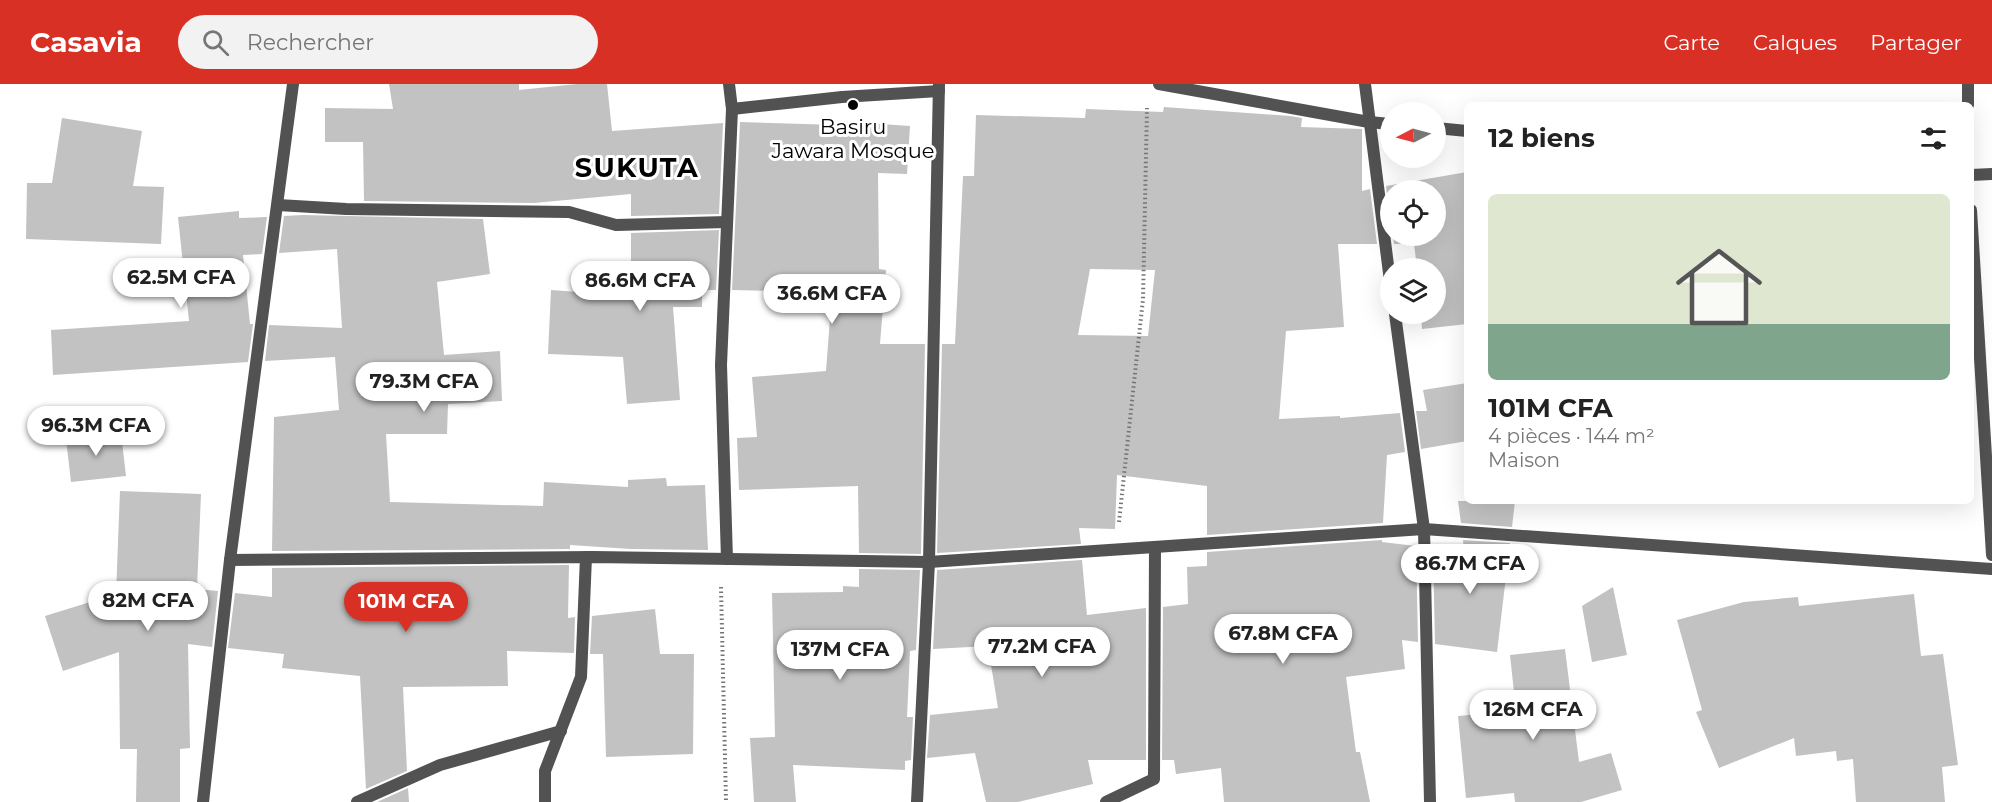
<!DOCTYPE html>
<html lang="fr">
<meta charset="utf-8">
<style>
:root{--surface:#fff;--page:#f2f2f2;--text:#222;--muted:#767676;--accent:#d93025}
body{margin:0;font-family:Montserrat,sans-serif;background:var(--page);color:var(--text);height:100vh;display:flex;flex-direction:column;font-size:22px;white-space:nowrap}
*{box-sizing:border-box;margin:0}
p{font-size:20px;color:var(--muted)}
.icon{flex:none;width:33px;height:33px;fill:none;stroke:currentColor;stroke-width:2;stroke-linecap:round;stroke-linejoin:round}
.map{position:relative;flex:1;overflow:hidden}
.panel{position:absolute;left:1464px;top:18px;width:510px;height:402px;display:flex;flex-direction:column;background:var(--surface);border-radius:9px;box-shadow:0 6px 24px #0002}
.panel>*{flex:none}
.needle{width:39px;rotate:264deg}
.fabs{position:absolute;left:1380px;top:18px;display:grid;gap:12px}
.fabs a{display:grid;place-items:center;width:66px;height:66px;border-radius:50%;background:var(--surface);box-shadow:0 6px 24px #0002;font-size:30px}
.price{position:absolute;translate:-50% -51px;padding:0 14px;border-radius:21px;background:#fff;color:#222;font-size:20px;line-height:39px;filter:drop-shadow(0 2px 3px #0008)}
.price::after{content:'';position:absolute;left:50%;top:36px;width:18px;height:14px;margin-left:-9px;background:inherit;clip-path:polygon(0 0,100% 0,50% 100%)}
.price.active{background:var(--accent);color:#fff}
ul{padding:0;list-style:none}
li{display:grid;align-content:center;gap:12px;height:318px;padding:0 24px}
li span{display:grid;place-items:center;height:186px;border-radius:9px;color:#555}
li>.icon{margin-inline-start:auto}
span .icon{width:108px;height:108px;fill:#fffc;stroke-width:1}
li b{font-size:26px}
h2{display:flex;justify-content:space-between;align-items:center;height:72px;padding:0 24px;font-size:26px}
header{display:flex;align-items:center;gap:36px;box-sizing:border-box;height:84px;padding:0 30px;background:var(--accent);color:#fff}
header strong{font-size:28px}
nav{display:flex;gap:33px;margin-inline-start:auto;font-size:21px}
.search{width:420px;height:54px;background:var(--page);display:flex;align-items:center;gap:15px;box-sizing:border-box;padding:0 21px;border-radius:33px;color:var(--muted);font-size:22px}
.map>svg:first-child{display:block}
.building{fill:#c2c2c2;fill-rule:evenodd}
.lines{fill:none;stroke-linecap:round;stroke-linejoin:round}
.path{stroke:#747474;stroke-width:4;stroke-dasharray:1.5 3;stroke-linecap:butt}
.minor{stroke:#525252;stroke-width:12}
.tertiary{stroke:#525252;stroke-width:12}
.poi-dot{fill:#000;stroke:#fff;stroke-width:2}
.labels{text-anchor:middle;stroke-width:6;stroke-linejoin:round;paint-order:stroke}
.poi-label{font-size:21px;fill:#000;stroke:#fff}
.district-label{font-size:27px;font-weight:bold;letter-spacing:1.5px;fill:#000;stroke:#fff}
</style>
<header>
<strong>Casavia</strong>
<div class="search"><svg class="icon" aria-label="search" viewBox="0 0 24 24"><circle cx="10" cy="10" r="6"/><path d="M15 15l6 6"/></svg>Rechercher</div>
<nav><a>Carte</a><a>Calques</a><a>Partager</a></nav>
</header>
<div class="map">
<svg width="1992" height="718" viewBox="0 0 1992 718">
<rect width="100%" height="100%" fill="#fff"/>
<g class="building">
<polygon points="389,0 519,0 519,6 577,0 607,0 612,47 723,39 719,130 631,132 631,110 534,119 364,117 363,58 325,58 325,24 393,25"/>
<path d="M 1164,23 L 1290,32 L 1302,34 L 1301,43 L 1362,45 L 1362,107 L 1370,105 L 1377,160 L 1338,160 L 1344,243 L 1286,247 L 1279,335 L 1340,332 L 1340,334 L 1400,329 L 1405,368 L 1387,371 L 1383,439 L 1207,451 L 1207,402 L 1117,391 L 1115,445 L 1079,444 L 1081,460 L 937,469 L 942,260 L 955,260 L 963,92 L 974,92 L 976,31 L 1085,34 L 1086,25 L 1163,28 ZM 1090,185 L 1155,186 L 1148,252 L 1078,251 Z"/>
<polygon points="62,34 142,47 133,102 164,103 161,160 26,155 27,99 52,99"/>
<polygon points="838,37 910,42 907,90 878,89 879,185 886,186 880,260 925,260 921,470 859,469 858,402 739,406 737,354 757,353 752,293 826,287 832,208 732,206 740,38 838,41"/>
<polygon points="1467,88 1467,240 1422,245 1421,230 1436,230 1436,184 1417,184 1414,160 1394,160 1393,152 1436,152 1436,106 1390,106 1390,135 1386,102"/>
<polygon points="239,127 239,134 267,133 262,170 243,171 250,240 253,240 248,278 53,291 51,246 189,237 178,133"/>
<polygon points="303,131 483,135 490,190 437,198 444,271 500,267 502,317 448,320 447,350 386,350 390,418 543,422 544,398 628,403 628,396 666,394 667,402 705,401 708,466 631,465 570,461 570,465 272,467 274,333 339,326 335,273 265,277 269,241 342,244 337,165 279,169 284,132"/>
<polygon points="719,146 716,206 702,206 702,223 673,223 680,316 627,320 623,273 548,270 551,206 631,212 631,149"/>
<polygon points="1467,299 1467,357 1421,365 1416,327 1427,327 1423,306"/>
<polygon points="121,349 126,392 71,398 66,355"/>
<polygon points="120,407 201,410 197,505 218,507 212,563 188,560 190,664 180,665 180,718 136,718 137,665 120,665 119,568 63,587 45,532 116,510"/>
<polygon points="1458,417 1515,417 1512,443 1461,439"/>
<polygon points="1382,456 1382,458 1416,462 1418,558 1402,556 1405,585 1346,593 1356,668 1360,668 1370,718 1224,718 1221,684 1176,690 1174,676 1162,676 1163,523 1188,520 1187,483 1207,482 1207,468"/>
<polygon points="1463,456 1510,459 1497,568 1435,560 1433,464 1464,468"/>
<polygon points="1082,476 1087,531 1146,524 1146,676 1088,676 1093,700 1018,718 986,718 975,669 927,674 930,631 998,624 988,562 933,565 937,486"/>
<polygon points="569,481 568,534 575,533 574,569 507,567 508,602 403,603 407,687 366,705 360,592 282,584 284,570 228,564 235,509 272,513 272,484"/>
<polygon points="859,485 920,486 916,566 910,567 907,633 913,633 911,676 905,677 905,686 793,681 796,718 754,718 750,654 775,653 772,509 843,508 843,502 859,503"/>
<polygon points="1613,503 1627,571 1592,578 1582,522"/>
<polygon points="1914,510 1921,572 1943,570 1958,681 1942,683 1945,718 1856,718 1853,675 1837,677 1836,667 1796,672 1794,654 1719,684 1696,628 1702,626 1677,536 1744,518 1798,513 1799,522"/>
<polygon points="655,525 660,570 694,570 693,670 606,673 603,570 590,570 592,532"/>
<polygon points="1565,565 1579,678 1611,669 1622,706 1581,718 1515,718 1514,709 1466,714 1458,632 1516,627 1510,571"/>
<polygon points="408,704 409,718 377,718"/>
</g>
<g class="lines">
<g class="path">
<polyline points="1119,438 1143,215 1147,24"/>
<polyline points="721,503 726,718"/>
</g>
<g class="minor">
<polyline points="1159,0 1369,38 1390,40"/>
<polyline points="1365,0 1390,197"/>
<polyline points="1968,0 1968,21"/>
<polyline points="732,25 842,13 939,7"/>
<polyline points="1436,44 1467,47"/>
<polyline points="1971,91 1992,90"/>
<polyline points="278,121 346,125 569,128 616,141 727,138"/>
<polyline points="1971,126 1992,471"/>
<polyline points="1395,230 1424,445 1430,718"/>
<polyline points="727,475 721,281 732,25 729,0"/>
<polyline points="230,476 593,473 929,478 1424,445 1992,485"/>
<polyline points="357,718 440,681 561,647"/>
<polyline points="545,718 545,687 581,593 586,473"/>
<polyline points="917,718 929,478 939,0"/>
<polyline points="1106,718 1154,695 1155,463"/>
</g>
<polyline class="tertiary" points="203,718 230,476 293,0"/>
</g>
<circle class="poi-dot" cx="853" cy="21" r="6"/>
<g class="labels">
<g class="poi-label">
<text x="853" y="50">Basiru<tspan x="853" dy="24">Jawara Mosque</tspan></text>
</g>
<g class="district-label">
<text x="637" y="93">SUKUTA</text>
</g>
</g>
</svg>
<div class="fabs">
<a><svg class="needle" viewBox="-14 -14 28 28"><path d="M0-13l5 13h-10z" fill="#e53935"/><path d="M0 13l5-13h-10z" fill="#767676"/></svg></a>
<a><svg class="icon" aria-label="locate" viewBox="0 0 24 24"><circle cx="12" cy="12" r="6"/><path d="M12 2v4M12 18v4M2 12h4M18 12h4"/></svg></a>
<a><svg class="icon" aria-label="layers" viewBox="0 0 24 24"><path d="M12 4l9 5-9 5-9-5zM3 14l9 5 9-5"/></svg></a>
</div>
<b class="price" style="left:181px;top:225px">62.5M CFA</b>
<b class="price" style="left:640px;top:228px">86.6M CFA</b>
<b class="price" style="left:832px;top:241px">36.6M CFA</b>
<b class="price" style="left:424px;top:329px">79.3M CFA</b>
<b class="price" style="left:96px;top:373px">96.3M CFA</b>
<b class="price" style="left:1470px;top:511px">86.7M CFA</b>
<b class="price" style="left:148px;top:548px">82M CFA</b>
<b class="price active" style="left:406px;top:549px">101M CFA</b>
<b class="price" style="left:1283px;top:581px">67.8M CFA</b>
<b class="price" style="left:1042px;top:594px">77.2M CFA</b>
<b class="price" style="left:840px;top:597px">137M CFA</b>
<b class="price" style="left:1533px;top:657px">126M CFA</b>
<section class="panel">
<h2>12 biens<svg class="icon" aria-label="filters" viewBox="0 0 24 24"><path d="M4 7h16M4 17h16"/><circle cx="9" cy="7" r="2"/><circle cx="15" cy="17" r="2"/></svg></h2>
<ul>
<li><span style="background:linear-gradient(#dfe7d0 70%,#7fa58c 0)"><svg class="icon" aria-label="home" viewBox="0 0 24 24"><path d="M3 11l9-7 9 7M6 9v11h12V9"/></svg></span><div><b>101M CFA</b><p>4 pièces · 144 m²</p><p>Maison</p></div></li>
</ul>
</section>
</div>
